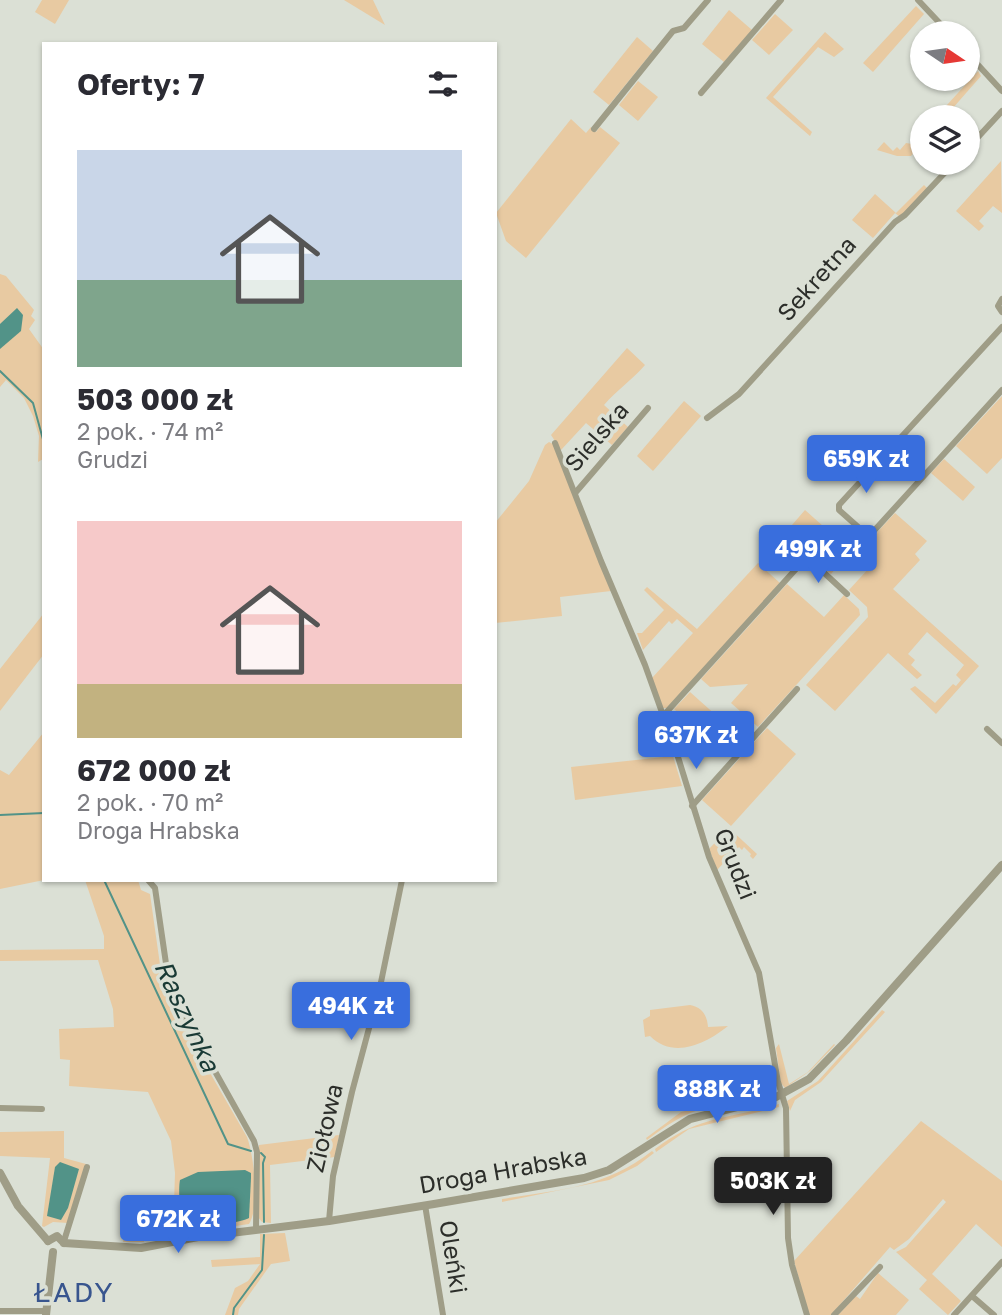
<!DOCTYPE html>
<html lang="pl">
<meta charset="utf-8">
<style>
:root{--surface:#fff;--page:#f7f7f7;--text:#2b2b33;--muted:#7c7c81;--accent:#396edd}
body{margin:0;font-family:"Golos Text",sans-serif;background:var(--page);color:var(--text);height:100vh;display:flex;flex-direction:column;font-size:26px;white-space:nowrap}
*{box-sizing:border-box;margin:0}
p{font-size:23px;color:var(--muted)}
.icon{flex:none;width:38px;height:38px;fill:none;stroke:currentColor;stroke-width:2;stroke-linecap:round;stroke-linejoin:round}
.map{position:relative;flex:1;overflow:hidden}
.side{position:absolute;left:42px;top:42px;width:455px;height:840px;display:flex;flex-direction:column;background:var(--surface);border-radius:0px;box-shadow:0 2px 5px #0004}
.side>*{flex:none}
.needle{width:46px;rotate:103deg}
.controls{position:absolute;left:910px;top:21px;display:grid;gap:14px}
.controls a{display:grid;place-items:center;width:70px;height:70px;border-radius:50%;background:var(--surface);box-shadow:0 2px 5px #0004;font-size:35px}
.price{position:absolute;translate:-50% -60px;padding:0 16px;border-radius:7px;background:var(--accent);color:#fff;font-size:23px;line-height:46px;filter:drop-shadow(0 2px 4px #0008)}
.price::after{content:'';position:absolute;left:50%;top:42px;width:21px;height:16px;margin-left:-10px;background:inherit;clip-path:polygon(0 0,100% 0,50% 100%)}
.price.on{background:#222;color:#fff}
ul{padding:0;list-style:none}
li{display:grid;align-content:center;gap:14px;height:371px;padding:0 35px}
li span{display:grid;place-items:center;height:217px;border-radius:0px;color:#555}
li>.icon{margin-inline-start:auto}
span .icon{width:126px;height:126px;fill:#fffc;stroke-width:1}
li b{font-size:30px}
h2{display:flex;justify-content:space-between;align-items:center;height:84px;padding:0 35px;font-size:30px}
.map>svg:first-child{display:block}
.green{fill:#e8caa2}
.water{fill:#529388}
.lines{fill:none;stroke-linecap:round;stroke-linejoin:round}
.stream{stroke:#529388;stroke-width:2}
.minor{stroke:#9f9d87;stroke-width:6}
.tertiary{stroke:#9f9d87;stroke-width:8}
.labels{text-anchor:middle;stroke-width:7;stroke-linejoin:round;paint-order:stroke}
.street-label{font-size:24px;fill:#2c2e2a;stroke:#dbe0d5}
.water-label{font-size:26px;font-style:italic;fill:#193a35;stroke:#dbe0d5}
.quarter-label{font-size:28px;letter-spacing:2px;fill:#38558e;stroke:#dbe0d5}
</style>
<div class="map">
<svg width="1002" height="1315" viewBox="0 0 1002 1315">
<rect width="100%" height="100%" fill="#dbe0d5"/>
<g class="green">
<polygon points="42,0 69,0 55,24 35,12"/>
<polygon points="344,0 373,0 385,25"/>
<polygon points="916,6 924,14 873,72 863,63"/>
<polygon points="729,10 752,30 724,62 702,44"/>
<polygon points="775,14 793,30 769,55 752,40"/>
<polygon points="825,32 844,49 834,57 818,47 773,97 812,132 810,136 766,98"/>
<polygon points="637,37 653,51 609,105 593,92"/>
<polygon points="978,71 981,76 945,117 936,117"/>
<polygon points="638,81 658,97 638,121 619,105"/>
<polygon points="571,119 586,133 591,127 596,132 600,127 620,143 526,258 506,241 496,213"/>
<polygon points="922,133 922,143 911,156 897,156 877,150 884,142 893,151 897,147 900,150 906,143 912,144"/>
<polygon points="1001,161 1002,213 993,206 979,221 984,226 979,231 956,211"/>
<polygon points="924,185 927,188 925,192 900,217 895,213 873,238 852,220 875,194 896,213"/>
<polygon points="0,274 6,276 34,310 31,316 35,320 29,329 44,350 44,461 43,459 38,462 39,436 33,416 24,398 6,380 0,387"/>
<path d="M 627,348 L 645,365 C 632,380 617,390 604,405 L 628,427 L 612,445 L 586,423 L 561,450 L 551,435 Z"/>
<polygon points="1002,396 1002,458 987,474 956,446"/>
<polygon points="684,401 701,416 653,471 637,456"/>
<polygon points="549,442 555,445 611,591 560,597 562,616 495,623 495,523 529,481 545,445"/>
<polygon points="944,459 975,487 963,501 931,473"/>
<polygon points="805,510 851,551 831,574 815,559 815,554 818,549 792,525"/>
<polygon points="895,513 927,541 915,554 920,560 893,589 979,666 936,714 910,689 915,686 935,703 953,684 956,686 961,680 956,675 964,665 927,632 908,654 915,660 911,665 922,675 917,679 888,653 835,711 806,685 868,617 867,607 849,590 869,568 856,555"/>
<polygon points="758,563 780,583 668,708 662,708 652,678 693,633 677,619 672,624 669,621 643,650 637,633 642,633 664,610 644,590 647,587 697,629"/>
<polygon points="787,584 824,617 844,595 859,609 860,615 758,727 731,703 748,684 710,687 701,679"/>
<polygon points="44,613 44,654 0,711 0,669"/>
<polygon points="690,692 718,717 702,734 674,709"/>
<polygon points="767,728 796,754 731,826 702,800"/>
<polygon points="44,732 44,880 0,889 0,770 9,775"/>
<polygon points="673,756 682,786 575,800 571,767"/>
<polygon points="729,828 757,854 753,859 750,856 751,854 744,847 742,850 739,847 717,870 709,849"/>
<path d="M 85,880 L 138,880 L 141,890 L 150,894 L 164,993 L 247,1137 C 254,1156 260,1207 249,1224 L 173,1235 L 175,1173 L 171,1141 L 148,1092 L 69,1086 L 70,1060 L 60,1059 L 59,1029 L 114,1027 L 113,1009 L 98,960 L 0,961 L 0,950 L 104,949 L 104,936 Z"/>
<path d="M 690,1005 C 702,1007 707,1015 708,1027 L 728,1026 C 707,1043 674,1060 650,1036 L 645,1037 L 643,1020 L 650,1016 L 650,1010 Z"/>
<polygon points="882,1010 885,1012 821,1082 795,1100 790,1111 787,1101 818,1081"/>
<polygon points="779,1044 789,1084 808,1072 834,1044 835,1045 810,1071 785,1088 781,1083 776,1048"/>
<path d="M 776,1090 C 758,1102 728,1102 706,1108 C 683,1113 666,1126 647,1140 L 646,1138 L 681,1112 Z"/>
<path d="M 779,1104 L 779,1107 L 689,1129 L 656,1152 L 655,1149 C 699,1115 729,1119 779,1104 Z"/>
<polygon points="921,1121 1002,1181 1002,1247 976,1224 932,1274 961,1301 948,1315 919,1289 927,1280 896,1252 906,1247 946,1202 943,1199 909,1239 894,1250 890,1247 831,1315 809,1315 794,1261"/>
<polygon points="64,1131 64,1158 86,1164 68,1223 53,1222 44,1227 42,1226 50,1158 0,1156 0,1132"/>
<polygon points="339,1135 335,1157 270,1165 271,1223 262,1222 258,1217 259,1145"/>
<path d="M 652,1151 L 654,1153 L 637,1166 L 609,1180 L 502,1202 L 502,1199 C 561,1189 603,1189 652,1151 Z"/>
<polygon points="126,1207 147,1209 144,1242 123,1242"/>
<polygon points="285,1233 290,1261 271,1264 239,1309 238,1315 225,1315 235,1288 248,1281 260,1264 212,1267 211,1260 260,1257 260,1234"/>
<polygon points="878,1273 909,1300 896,1315 838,1315 856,1296 860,1299"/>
</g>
<g class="water">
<polygon points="17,308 23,315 21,331 0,349 0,324"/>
<polygon points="60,1162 79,1169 68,1208 61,1220 47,1216 55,1167"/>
<path d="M 245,1170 L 251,1173 L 251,1178 L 249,1218 C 241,1222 198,1231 190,1227 C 179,1221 178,1190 180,1180 L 198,1172 Z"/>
</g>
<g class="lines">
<g class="stream">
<polyline points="0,371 33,403 44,443"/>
<polyline points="0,815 44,813"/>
<polyline points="104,880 228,1144 251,1151"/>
<polyline points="261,1153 265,1157 263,1163 264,1222"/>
<polyline points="233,1315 234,1308 262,1270 264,1235"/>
</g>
<g class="minor">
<polyline points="918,0 949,33"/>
<polyline points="968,54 1002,91"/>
<polyline points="701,93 781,0"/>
<polyline points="594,129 673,31 684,28 708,0"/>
<polyline points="968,148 1002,111"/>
<polyline points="1002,299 998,306 1002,312"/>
<polyline points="1002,327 839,505 839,510 866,534 872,533 1002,390"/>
<polyline points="707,418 739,394 895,222 905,215 954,163"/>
<polyline points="555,443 601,561 645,665 678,757 709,857 759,973 778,1082 786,1108 788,1238 792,1265 807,1315"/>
<polyline points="576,492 648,408"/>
<polyline points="807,557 847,594"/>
<polyline points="663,716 815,548"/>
<polyline points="987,729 1002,743"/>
<polyline points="692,806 797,689"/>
<polyline points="148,880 155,888 170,991 254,1141 257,1152 256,1229"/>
<polyline points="0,1108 42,1109"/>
<polyline points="425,1205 443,1315"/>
<polyline points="329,1221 333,1176 352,1092 380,987 402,880"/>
<polyline points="64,1241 87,1167"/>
<polyline points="972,1296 994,1315"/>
<polyline points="0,1311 47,1311"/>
<polyline points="834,1315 880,1267"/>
<polyline points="954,1315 1002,1262"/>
</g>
<g class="tertiary">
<polyline points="0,1173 18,1206 48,1241"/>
<polyline points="48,1241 57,1236 64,1243"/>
<polyline points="64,1243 141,1248 198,1237 329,1221 434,1204 584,1178 609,1170 690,1119 776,1097 809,1079 846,1041 1002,865"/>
<polyline points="46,1315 53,1252"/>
</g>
</g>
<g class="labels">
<g class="street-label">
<text transform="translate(817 279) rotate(-48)" y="8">Sekretna</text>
<text transform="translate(597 437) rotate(-49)" y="8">Sielska</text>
<text transform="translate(735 864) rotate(68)" y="8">Grudzi</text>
<text transform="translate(325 1128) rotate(-77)" y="8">Ziołowa</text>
<text transform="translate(503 1171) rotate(-10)" y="8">Droga Hrabska</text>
<text transform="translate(453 1257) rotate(81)" y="8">Oleńki</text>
</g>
<g class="water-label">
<text transform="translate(187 1016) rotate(65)" y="9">Raszynka</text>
</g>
<g class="quarter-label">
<text x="74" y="1302">ŁADY</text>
</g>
</g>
</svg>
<div class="controls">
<a><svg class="needle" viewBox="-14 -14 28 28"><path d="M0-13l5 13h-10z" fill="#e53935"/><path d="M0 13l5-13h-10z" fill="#7c7c81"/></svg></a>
<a><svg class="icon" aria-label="layers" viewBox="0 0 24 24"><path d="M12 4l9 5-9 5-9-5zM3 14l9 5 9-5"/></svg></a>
</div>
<b class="price" style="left:866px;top:495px">659K zł</b>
<b class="price" style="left:818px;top:585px">499K zł</b>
<b class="price" style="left:696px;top:771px">637K zł</b>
<b class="price" style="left:351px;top:1042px">494K zł</b>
<b class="price" style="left:717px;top:1125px">888K zł</b>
<b class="price on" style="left:773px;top:1217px">503K zł</b>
<b class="price" style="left:178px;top:1255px">672K zł</b>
<section class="side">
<h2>Oferty: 7<svg class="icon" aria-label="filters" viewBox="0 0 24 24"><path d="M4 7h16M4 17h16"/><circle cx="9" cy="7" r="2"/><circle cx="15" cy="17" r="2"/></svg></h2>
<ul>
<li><span style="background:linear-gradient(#c9d6e8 60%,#7fa58c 0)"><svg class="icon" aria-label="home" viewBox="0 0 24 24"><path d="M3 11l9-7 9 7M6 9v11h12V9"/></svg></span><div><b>503 000 zł</b><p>2 pok. · 74 m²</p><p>Grudzi</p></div></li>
<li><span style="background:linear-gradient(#f6c9c9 75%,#c2b280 0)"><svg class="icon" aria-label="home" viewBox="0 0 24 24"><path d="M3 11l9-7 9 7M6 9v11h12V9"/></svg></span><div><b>672 000 zł</b><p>2 pok. · 70 m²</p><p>Droga Hrabska</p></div></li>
</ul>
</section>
</div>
